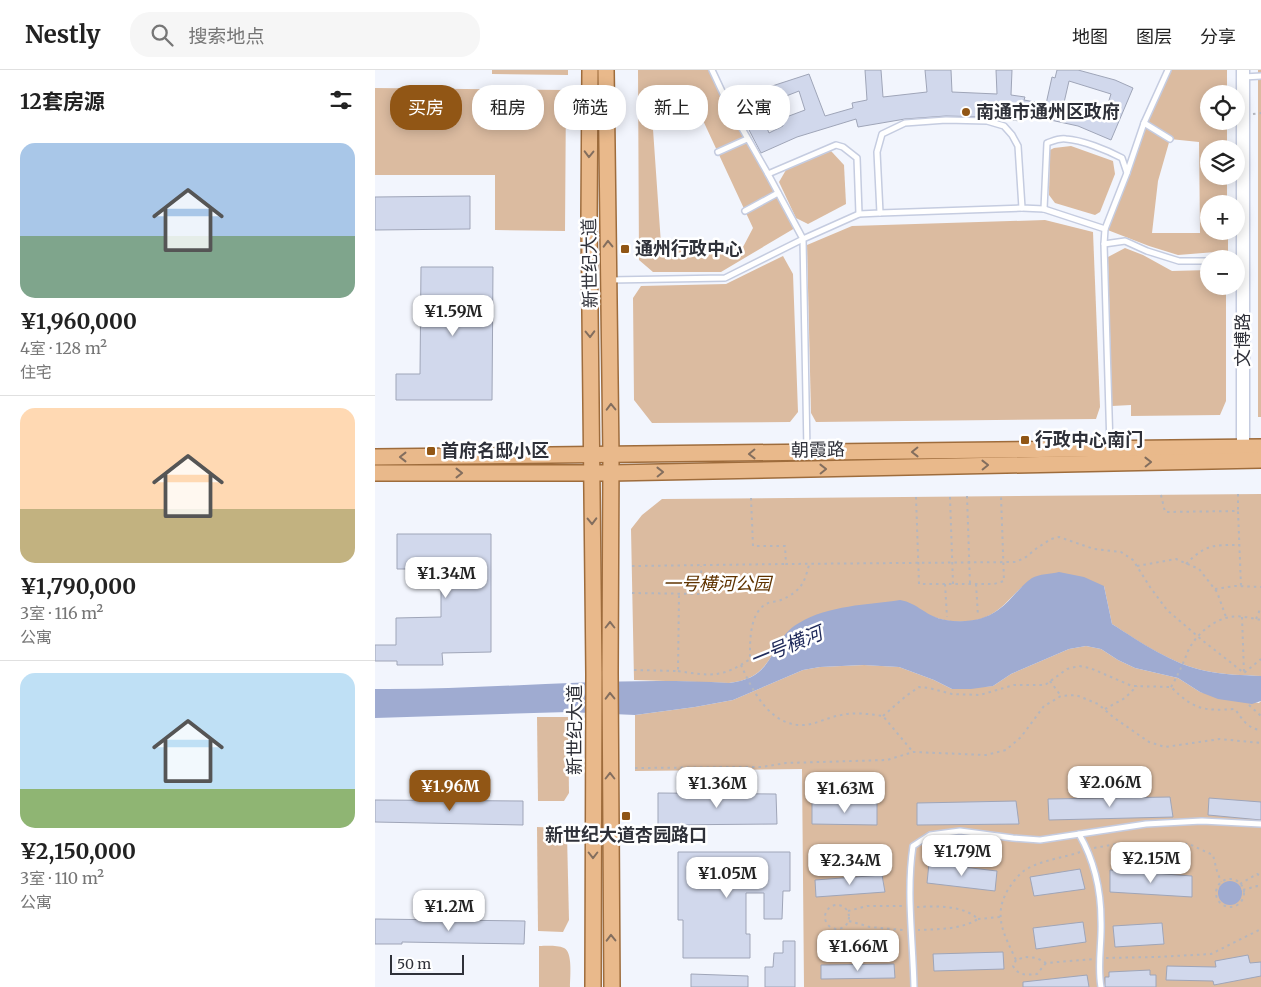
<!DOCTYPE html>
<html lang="zh">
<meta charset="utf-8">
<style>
:root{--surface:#fff;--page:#f6f6f6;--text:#222;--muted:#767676;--line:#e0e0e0;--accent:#915615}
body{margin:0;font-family:Merriweather,"Noto Sans SC",serif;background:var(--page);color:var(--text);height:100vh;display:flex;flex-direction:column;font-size:19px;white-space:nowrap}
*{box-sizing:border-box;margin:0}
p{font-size:16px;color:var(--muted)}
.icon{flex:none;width:28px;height:28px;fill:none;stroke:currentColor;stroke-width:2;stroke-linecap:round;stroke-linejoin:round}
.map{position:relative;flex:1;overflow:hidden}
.side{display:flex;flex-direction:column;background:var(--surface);width:375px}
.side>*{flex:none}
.guide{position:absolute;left:15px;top:15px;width:475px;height:45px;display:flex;gap:10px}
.tools{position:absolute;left:825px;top:15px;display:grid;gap:10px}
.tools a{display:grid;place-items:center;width:45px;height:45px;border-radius:50%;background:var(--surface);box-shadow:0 2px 12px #0003;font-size:25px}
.scale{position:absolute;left:15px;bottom:12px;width:74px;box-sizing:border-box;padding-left:5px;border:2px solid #2f3139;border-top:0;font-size:14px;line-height:18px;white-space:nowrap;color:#2f3139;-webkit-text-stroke:4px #fff;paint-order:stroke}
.price{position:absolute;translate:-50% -42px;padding:0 11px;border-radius:10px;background:#fff;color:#222;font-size:16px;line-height:32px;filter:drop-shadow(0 1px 2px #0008)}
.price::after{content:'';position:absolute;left:50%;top:30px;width:15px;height:11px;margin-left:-8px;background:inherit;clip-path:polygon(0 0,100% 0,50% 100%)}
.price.on{background:var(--accent);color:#fff}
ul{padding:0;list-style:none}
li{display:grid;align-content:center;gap:10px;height:265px;padding:0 20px}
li+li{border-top:1px solid var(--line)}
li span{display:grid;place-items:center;height:155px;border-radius:15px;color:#555}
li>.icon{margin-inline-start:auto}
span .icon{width:90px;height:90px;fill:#fffc;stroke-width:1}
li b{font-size:21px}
h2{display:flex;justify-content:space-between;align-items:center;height:60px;padding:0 20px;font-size:21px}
.tag{padding:0 18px;border-radius:20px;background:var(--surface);box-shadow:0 2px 12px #0003;font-size:18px;line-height:45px}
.tag.on{background:var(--accent);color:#fff}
header{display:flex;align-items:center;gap:30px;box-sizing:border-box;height:70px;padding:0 25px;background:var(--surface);border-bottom:1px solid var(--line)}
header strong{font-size:24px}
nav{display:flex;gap:28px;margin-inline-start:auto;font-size:18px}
.search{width:350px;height:45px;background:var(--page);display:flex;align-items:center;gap:12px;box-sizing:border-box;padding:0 18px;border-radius:20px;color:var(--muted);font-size:19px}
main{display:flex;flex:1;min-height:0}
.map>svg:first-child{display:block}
.green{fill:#dbbba0;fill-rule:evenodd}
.water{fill:#9fabd1}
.building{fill:#d1d8ec;stroke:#9fa5b8;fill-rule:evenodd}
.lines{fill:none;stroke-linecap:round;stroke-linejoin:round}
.service-casing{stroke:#c5cce0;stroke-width:8}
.tertiary-casing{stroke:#c5cce0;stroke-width:15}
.primary-casing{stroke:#9e6c3c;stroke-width:18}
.path{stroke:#b4b6be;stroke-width:2;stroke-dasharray:2.5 4;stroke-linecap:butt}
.service{stroke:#fff;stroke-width:5}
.tertiary{stroke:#fff;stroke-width:12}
.primary{stroke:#e9b98b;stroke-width:15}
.oneway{stroke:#836e5e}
.poi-dot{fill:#915615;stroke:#fff;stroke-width:2}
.labels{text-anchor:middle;stroke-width:5;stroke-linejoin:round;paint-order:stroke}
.poi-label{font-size:18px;font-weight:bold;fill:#2f3139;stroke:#fff;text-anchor:start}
.street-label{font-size:18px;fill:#2f3139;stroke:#fff}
.park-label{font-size:18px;font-style:italic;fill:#5f3300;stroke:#fff}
.water-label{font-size:19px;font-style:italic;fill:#202b5b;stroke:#fff}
</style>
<header>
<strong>Nestly</strong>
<div class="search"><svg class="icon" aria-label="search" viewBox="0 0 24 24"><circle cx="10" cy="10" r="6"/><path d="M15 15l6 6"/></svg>搜索地点</div>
<nav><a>地图</a><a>图层</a><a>分享</a></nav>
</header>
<main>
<section class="side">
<h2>12套房源<svg class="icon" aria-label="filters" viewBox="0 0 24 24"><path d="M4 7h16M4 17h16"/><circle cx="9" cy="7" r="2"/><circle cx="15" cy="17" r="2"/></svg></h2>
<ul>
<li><span style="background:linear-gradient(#a9c7e8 60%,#7fa58c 0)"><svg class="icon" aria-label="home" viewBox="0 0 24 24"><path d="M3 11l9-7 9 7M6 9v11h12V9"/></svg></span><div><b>¥1,960,000</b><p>4室 · 128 m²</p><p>住宅</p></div></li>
<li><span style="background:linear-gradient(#ffd9b3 65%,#c2b280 0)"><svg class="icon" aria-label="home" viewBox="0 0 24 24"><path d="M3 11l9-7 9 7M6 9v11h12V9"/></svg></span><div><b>¥1,790,000</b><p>3室 · 116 m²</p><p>公寓</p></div></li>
<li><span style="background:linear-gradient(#bfe0f5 75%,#8fb573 0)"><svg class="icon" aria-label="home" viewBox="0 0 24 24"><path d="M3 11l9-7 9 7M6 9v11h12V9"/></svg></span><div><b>¥2,150,000</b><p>3室 · 110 m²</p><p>公寓</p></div></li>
</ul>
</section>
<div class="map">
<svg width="886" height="917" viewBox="0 0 886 917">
<rect width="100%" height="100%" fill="#f2f5fd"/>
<g class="green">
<polygon points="117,0 193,0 193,5 117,4"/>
<path d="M 263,0 L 338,0 L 420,158 L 346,202 L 278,202 L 264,190 ZM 325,44 L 378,158 L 368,177 L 295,180 L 286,174 L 277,45 Z"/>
<path d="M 793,0 L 852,0 L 852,24 L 834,24 L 834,51 L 852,51 L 852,79 L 834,79 L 834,106 L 852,106 L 852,134 L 834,134 L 834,161 L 853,161 L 853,181 L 803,185 L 774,176 L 730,159 ZM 795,69 L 824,72 L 825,163 L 777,163 L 783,111 Z"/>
<rect x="883" y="0" width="3" height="347"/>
<polygon points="0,18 191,20 190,161 120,160 120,105 0,105"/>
<polygon points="696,76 738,91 740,104 725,142 720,145 680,133 674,125 675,80 679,78"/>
<polygon points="456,81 469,95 471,134 433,154 421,148 404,112 411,100"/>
<polygon points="670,150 718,162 725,337 721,349 441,352 436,343 432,175 477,156"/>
<polygon points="750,178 768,185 797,201 834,200 834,216 851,216 851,331 845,345 756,346 756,335 737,336 733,187"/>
<polygon points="408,186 418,204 423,342 415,352 277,353 259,330 258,228 266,216 351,214"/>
<path d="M 886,424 L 886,606 C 868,605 849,605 831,601 C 797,594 766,573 737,554 L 729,516 L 647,517 C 639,524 632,533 624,539 C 604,556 570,555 548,542 L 405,571 C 392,595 384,610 354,613 L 259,610 L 256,459 L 267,445 L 287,429 Z"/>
<polygon points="711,576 726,579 743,590 760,598 803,608 825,622 884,633 886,631 886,917 429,917 427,699 260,701 260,645 320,637 358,630 428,600 445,597 489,595 524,597 559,610 577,619 618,616 636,604 694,579"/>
<polygon points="162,647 193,647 194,723 189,731 163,731"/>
<polygon points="162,757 187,758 192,765 194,850 188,862 163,861"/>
<path d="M 164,876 C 171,876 182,875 189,878 C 198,882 195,908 195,917 L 164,917 Z"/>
</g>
<g class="water">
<path d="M 684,502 L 709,507 L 729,516 L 737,554 C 767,573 797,594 831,601 C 849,605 868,605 886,606 L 886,631 L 877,634 L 843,629 L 825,622 L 803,608 L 760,598 L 743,590 L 726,579 L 711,576 L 694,579 L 636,604 L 618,616 L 596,619 L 577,619 L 559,610 L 524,597 L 488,595 L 445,597 L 428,600 L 358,630 L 320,637 L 260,645 L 193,642 L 0,648 L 0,619 C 118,620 236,606 354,613 C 403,608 392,571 424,553 C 454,535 492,535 525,530 C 543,533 551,547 571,550 C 588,553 608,551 623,540 C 636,531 644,517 657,508 C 664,504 676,504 684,502 Z"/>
<circle cx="855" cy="823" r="12"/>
</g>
<g class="building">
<path d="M 490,0 L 506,0 L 508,27 L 552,22 L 550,0 L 576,0 L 577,22 L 622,24 L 621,0 L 637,0 L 636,25 L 650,27 L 649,30 L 671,34 L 677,7 L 680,8 L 682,0 L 703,0 L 740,10 L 758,18 L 736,70 L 703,56 L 671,49 L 672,45 L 656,42 L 655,48 L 646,46 L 645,51 L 612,47 L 571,46 L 530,49 L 483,57 L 481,49 L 422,67 L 386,83 L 360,33 L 391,18 L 434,4 L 450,46 L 478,38 L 477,33 L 492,30 ZM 694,11 L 736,24 L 730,43 L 705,36 L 703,42 L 688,37 ZM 424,21 L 430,40 L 406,49 L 408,56 L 394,63 L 383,37 Z"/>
<polygon points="95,126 95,159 0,160 0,127"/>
<polygon points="46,197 118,197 117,330 21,330 21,304 45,304"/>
<polygon points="22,464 116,464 116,582 67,583 68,595 22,595 22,591 0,591 0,575 21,575 21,548 66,547 66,499 22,499"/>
<polygon points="283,723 401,724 402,754 283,755"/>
<polygon points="795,727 798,747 674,750 673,729"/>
<polygon points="834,728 886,732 886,750 833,745"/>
<polygon points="0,730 148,731 148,755 0,752"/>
<polygon points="641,731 644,754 542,755 542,733"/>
<polygon points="437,733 502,733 502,755 437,754"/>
<polygon points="303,782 415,782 415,821 408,821 407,849 389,849 389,823 371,823 371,864 375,864 375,888 308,888 308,850 303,850"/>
<polygon points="554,793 622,801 620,821 552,813"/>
<polygon points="705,799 710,819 659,826 655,807"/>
<polygon points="735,800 817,806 817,827 735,822"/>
<polygon points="507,805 510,822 441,827 440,810"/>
<polygon points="0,849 150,851 149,874 27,872 27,874 0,874"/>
<polygon points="708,852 711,872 661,879 658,858"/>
<polygon points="787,853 789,874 740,877 738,856"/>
<polygon points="408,871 420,871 420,917 390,917 390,897 398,897 399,883 408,883"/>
<polygon points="628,882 629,899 559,901 558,884"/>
<polygon points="873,885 875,893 886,892 886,906 839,915 838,911 791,910 792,896 841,897 840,891"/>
<polygon points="519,894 520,908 446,909 446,895"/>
<polygon points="775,900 775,905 781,905 781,917 730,917 730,907 734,907 734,902"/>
<polygon points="316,904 373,906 373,917 316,917"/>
<polygon points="712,905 714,917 648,917 648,912"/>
</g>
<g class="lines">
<g class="service-casing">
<g id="service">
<polyline points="337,0 352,32 393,104"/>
<polyline points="869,7 886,6"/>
<polyline points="769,53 795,69"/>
<polyline points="343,82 372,69"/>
<polyline points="752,103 769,53 793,0"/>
<path d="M 669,139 L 672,73 C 678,71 683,68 691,69 C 707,70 732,80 747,88 L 752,103 L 730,159"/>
<polyline points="370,141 403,123"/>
<polyline points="505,143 647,138"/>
<polyline points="729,174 750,171 772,181 804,191 834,191"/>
<polyline points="235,210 350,208 428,169 393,104 461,75 468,77 482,88 484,144"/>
<polyline points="432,380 428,169 484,144 505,143 502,82 507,64 530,53 571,50 612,51 629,56 637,65 643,76 647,138 669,139 730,159 729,174 735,377"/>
<path d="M 704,764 C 719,790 726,821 726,851 C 727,873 722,895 726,917"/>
<path d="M 539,917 C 538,870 531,823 538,776 L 555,765 L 585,761 L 638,768 L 665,770 L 771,754 L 827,751 L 886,754"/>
</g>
</g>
<g class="tertiary-casing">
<polyline id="tertiary" points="868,0 868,385"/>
</g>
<g class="primary-casing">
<g id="primary">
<polyline points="215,0 214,151 219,604 218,917"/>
<polyline points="231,0 236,386 235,603 237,917"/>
<polyline points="0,387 886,377"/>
<polyline points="0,403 236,403 886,390"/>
</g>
</g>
<g class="path">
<polyline points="878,44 886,43"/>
<polyline points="863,424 863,441"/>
<polyline points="786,425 790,442 863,441 866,516"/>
<polyline points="592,426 595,514"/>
<polyline points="541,427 544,514 619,514 629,511 626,426"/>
<polyline points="575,427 578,514"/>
<polyline points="376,428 378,476 410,476 411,494 641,492 651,487 662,478 676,469 684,467 719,479 746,482 758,490 775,517 792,540 827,570 869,603 886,589"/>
<path d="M 811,494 C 831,474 838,475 865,475"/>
<polyline points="257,496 411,494"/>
<polyline points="762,496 801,489 824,499 842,522 851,547"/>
<polyline points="570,514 572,547"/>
<polyline points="601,514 603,546"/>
<polyline points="840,519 860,516 886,517"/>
<polyline points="257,523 327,524 326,496"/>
<polyline points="867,547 869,602"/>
<polyline points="881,549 886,537"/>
<path d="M 366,595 C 377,620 394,654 425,655 C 438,656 453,647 466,645 C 480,642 494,644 508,646 L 538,682"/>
<polyline points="259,600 303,601 304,524"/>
<path d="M 303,601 C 335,606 348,608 375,589 C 375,572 374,544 391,534 C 396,531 402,532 406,530 C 426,521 429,514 434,495"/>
<polyline points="675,611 686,626"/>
<path d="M 796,617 C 803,605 808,594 813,581 C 820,566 837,550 855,547 C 865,545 876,548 886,550"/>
<polyline points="874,635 886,646"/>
<polyline points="730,639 750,628 762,616"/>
<path d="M 508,646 L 531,626 L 544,617 L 554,618 L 577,624 L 605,625 L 639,615 L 670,615 L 692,599 L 704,596 L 715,598 L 757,616 L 796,617 C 819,640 829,641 860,639 C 867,649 873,659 886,660"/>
<polyline points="260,698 387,697 411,693 512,690 538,682 611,685 631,680 646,667 669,636 686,626 701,625 723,634 738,647 774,672 790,677 845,669 886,673"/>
<polyline points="719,778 742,774 770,773 814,774 838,785 842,801 846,812"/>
<path d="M 705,782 C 688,788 666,790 650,800 C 644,804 638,812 634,818 C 617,845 629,864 641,890 L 650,887 L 662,888 L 671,893 L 719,889"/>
<circle cx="855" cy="823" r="14"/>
<polyline points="865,814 882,804 886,806"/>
<polyline points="868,820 882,816 886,817"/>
<circle cx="462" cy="847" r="12"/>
<path d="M 542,837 C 562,836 588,835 603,849 C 585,860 564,859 543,860"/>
<polyline points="473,841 492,836 527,836"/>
<polyline points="603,849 625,847"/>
<polyline points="474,851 495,857 528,860"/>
<polyline points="731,888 782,887 836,884 886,859"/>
<path d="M 641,890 L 638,896 C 643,906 652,905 662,904 L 671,893"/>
</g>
<use href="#service" class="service"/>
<use href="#tertiary" class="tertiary"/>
<use href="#primary" class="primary"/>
</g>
<defs><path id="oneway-chevron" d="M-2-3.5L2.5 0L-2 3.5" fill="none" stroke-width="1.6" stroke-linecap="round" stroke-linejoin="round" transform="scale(1.25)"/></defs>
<g class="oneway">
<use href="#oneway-chevron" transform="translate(214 84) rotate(91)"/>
<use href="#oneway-chevron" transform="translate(233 174) rotate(-91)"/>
<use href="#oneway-chevron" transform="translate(215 264) rotate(89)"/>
<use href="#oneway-chevron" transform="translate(236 337) rotate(-91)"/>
<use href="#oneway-chevron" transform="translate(540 382) rotate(179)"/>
<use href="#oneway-chevron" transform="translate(377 384) rotate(179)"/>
<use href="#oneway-chevron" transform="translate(28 387) rotate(180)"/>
<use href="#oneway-chevron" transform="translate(773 392) rotate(-1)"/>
<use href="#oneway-chevron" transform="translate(610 395) rotate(-1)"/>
<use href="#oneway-chevron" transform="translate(448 399) rotate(-1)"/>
<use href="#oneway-chevron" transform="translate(285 402) rotate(-1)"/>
<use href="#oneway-chevron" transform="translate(84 403)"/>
<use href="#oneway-chevron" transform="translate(217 451) rotate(89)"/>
<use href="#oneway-chevron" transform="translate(235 555) rotate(-90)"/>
<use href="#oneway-chevron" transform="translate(235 626) rotate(-91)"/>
<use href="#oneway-chevron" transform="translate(235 706) rotate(-90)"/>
<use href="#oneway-chevron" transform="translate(218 785) rotate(90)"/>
<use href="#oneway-chevron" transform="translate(236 868) rotate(-91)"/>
</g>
<g class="poi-dot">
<circle cx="591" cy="42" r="5"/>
<rect x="245" y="174" width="10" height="10" rx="2.5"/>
<rect x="645" y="365" width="10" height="10" rx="2.5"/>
<rect x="51" y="376" width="10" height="10" rx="2.5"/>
<rect x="246" y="741" width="10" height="10" rx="2.5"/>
</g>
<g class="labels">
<g class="poi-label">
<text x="601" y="48">南通市通州区政府</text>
<text x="260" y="185">通州行政中心</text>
<text x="660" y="376">行政中心南门</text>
<text x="66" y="387">首府名邸小区</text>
<text x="251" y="771" text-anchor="middle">新世纪大道杏园路口</text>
</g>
<g class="street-label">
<text transform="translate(215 193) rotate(-91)" y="6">新世纪大道</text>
<text transform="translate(868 270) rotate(-90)" y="6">文博路</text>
<text transform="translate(443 380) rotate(-1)" y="6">朝霞路</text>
<text transform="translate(200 660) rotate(-90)" y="6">新世纪大道</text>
</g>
<g class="park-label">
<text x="342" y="520">一号横河公园</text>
</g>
<g class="water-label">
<text transform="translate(411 576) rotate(-22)" y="7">一号横河</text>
</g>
</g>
</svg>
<div class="tools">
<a><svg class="icon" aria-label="locate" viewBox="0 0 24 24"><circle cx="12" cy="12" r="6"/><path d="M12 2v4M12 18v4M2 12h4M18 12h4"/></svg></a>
<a><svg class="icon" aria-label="layers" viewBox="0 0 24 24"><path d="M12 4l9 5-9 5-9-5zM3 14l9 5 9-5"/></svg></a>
<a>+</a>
<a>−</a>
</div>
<div class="scale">50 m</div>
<b class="price" style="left:78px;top:267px">¥1.59M</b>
<b class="price" style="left:71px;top:529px">¥1.34M</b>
<b class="price" style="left:735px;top:738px">¥2.06M</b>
<b class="price" style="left:342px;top:739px">¥1.36M</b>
<b class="price on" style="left:75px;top:742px">¥1.96M</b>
<b class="price" style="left:470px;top:744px">¥1.63M</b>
<b class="price" style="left:587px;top:807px">¥1.79M</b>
<b class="price" style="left:776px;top:814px">¥2.15M</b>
<b class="price" style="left:475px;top:816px">¥2.34M</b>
<b class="price" style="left:352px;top:829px">¥1.05M</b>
<b class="price" style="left:74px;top:862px">¥1.2M</b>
<b class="price" style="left:483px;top:902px">¥1.66M</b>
<div class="guide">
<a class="tag on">买房</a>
<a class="tag">租房</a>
<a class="tag">筛选</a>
<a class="tag">新上</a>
<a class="tag">公寓</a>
</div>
</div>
</main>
